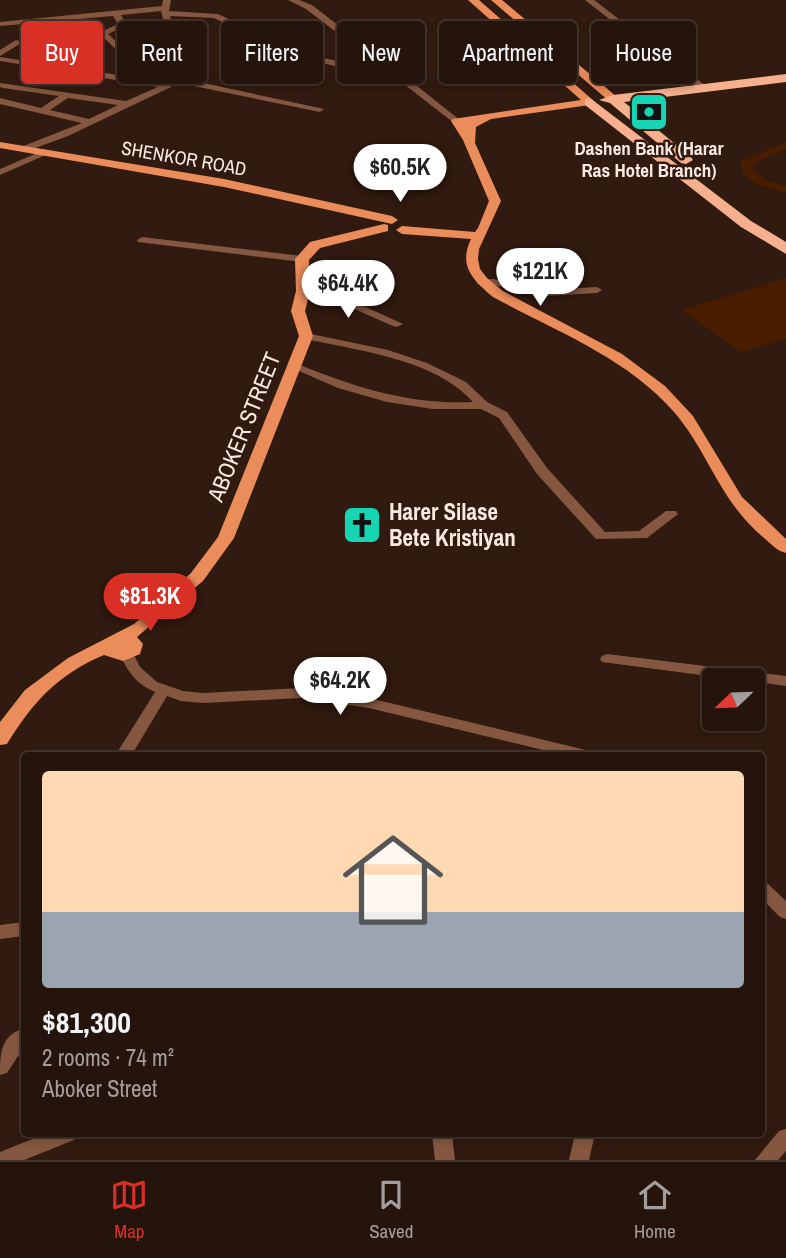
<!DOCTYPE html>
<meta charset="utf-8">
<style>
:root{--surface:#25140b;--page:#312119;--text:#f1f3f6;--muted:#a39e9d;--line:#42332c;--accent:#d93025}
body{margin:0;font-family:"Archivo Narrow",sans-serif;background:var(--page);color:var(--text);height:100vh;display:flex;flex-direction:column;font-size:26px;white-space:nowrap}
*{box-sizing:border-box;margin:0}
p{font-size:23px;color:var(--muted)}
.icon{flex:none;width:38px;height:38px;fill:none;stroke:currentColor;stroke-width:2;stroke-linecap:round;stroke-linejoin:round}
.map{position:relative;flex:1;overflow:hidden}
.side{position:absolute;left:21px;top:752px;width:744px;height:385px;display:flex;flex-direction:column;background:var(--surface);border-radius:7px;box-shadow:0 4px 10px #0003,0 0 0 2px var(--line)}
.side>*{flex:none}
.banner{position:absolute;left:21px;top:21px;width:746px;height:63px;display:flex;gap:14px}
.needle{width:46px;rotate:247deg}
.controls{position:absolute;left:702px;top:668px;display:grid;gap:14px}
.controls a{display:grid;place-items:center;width:63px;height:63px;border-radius:7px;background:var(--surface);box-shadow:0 4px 10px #0003,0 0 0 2px var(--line);font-size:35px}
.price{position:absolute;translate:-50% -60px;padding:0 16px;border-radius:24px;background:#fff;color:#222;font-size:23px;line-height:46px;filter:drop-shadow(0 2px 4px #0008)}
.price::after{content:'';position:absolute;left:50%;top:42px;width:21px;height:16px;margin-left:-10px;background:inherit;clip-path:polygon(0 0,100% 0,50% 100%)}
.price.selected{background:var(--accent);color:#fff}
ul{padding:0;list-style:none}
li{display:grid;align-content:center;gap:14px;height:371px;padding:0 21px}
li+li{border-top:2px solid var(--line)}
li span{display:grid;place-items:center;height:217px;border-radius:7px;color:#555}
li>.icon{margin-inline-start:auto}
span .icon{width:126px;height:126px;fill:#fffc;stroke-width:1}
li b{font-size:30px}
.tag{padding:0 24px;border-radius:7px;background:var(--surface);box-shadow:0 4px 10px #0003,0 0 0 2px var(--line);font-size:24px;line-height:63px}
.tag.selected{background:var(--accent);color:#fff}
.menu{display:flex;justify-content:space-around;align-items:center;height:98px;border-top:2px solid var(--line);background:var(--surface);font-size:19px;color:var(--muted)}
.menu a{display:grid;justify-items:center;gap:4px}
.menu .selected{color:var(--accent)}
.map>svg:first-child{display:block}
.green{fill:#4a1c00}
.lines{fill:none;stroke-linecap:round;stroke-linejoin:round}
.minor{fill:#855740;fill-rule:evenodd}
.major{fill:#eb8c5b;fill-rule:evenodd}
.highway{fill:#f6b08e;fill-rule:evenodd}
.labels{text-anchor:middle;stroke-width:5;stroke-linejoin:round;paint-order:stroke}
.far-poi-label{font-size:19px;font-weight:bold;fill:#f9e9e2;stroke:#311a0f}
.far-street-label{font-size:19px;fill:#f9e9e2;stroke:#311a0f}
.street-label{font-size:23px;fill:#f9e9e2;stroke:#311a0f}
.poi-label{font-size:23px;font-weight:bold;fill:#f9e9e2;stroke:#311a0f;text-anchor:start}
</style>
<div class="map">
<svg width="786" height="1160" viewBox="0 0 786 1160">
<rect width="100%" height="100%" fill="#311a0f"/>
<g class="green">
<path d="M 786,142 L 786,149 L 754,163 L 753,168 L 765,180 L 786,186 L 786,192 C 769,189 739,183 741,161 Z"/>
<polygon points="786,278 786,339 741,352 682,310"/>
</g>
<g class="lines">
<g class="minor">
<path d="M 163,0 L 171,0 L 169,11 L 218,14 L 299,52 L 391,74 L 306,9 L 288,0 L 299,0 L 312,5 L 406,78 L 412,79 L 412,82 L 461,121 L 454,123 L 400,81 L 296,57 L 257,66 L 257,62 L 288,54 L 214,18 L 170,16 C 174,35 187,52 193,70 L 185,79 L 324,109 L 320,112 L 179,83 L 172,84 L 171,87 L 68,136 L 27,151 L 21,151 L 21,147 L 82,123 L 0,104 L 0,98 L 41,108 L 59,96 L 3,88 L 0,87 L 0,83 L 126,101 L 158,87 L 0,61 L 0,57 L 158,81 L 176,78 L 185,70 L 182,62 L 134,67 L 99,33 L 118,24 L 113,16 L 0,26 L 0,22 L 162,6 ZM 161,11 L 165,27 L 180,57 L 139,62 L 108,34 L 127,25 L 121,15 ZM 68,98 L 118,105 L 89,119 L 50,110 Z"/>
<polygon points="585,0 594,0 706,86 706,90 700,90"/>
<polygon points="16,40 23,42 0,56 0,50"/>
<polygon points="42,151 50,153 0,175 0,169"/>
<polygon points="142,237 302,256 307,259 302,262 138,242 137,240"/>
<polygon points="493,279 546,290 597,287 602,290 597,293 546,296 493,285 481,286 476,283 481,280"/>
<polygon points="303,288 333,292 403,324 397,327 393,326 327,297 299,293 299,289"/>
<path d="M 306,333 L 388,350 L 427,363 L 466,382 L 487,402 L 507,412 L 547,468 L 605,532 L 639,531 L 666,511 L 676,511 L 678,514 L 647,538 L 596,539 L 537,474 L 499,418 L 481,409 L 433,409 L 387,402 L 338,388 L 290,367 L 296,363 L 300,365 C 357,388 411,405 473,402 C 434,358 357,351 302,338 L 300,336 Z"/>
<path d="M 127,649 L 132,651 L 140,667 L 157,682 L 183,691 L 203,693 L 301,688 L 369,698 L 590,751 L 596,752 L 598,756 L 568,756 L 369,708 L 301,698 L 203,703 L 181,701 L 167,696 L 131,756 L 115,756 L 155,692 C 137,685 127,671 120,654 Z"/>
<polygon points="607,654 786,676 786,686 602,662 600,659 602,656"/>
<polygon points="761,881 767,883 786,901 786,919 780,917 761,898"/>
<polygon points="24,922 24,936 0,939 0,925"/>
<path d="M 24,1028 L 24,1047 L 7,1073 L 0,1075 C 0,1054 0,1036 24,1028 Z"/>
<polygon points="786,1129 786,1151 778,1160 755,1160 779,1131"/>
<polygon points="45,1134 77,1134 74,1140 24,1160 0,1160 0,1152"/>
<polygon points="432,1134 452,1134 455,1160 435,1160"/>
<polygon points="575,1134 595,1134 589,1160 569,1160"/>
</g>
<g class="major">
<path d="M 468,0 L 479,0 L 595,102 L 590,105 L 491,119 L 476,127 L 475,143 L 501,201 L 479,249 L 478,259 L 480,269 L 487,278 L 503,291 L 622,354 L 665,386 L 693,416 L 742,497 L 786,539 L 786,553 C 777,551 771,544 764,538 C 718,499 710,454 674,412 C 626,357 555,331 493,297 C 473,280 458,266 471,239 L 402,234 L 396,230 L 402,226 L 475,232 L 478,228 L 489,201 L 463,140 L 451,121 L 453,119 L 581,100 Z"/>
<polygon points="491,0 502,0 617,97 617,101 609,101"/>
<polygon points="0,142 224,179 392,216 398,220 392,224 224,187 0,148"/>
<path d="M 384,224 L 388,225 L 388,231 L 320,248 L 309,260 L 310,291 L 305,311 L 313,336 L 234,538 L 203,581 L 137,637 L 143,644 L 140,654 L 123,661 L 104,655 C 57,675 33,702 7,744 L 0,745 L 0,722 L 25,690 L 68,658 L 134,624 L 191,573 L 218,537 L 299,336 L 291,311 L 296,291 L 295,259 L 310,242 Z"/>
</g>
<g class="highway">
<polygon points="786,74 786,82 624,102 691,157 693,160 686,164 681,163 610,103 599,100 613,95"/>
<polygon points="590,98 751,221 786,242 786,254 741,227 585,105 585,99"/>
</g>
</g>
<defs>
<g id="bank-square" transform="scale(2.0125)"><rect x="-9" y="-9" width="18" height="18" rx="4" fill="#16d5b3" stroke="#311a0f"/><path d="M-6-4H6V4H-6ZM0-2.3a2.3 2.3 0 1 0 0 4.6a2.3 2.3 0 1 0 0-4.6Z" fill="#111"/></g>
<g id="church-square" transform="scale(2.0125)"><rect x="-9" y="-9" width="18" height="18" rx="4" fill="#16d5b3" stroke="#311a0f"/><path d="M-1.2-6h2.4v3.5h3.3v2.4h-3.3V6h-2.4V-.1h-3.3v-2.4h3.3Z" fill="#111"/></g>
</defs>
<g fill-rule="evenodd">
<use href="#bank-square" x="649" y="112"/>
<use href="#church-square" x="362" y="525"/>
</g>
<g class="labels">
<g class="far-poi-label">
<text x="649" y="155">Dashen Bank (Harar<tspan x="649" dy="22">Ras Hotel Branch)</tspan></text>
</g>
<g class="far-street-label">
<text transform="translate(184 158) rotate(10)" y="7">SHENKOR ROAD</text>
</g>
<g class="street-label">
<text transform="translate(244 427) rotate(-68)" y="8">ABOKER STREET</text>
</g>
<g class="poi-label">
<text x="389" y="520">Harer Silase<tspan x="389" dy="26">Bete Kristiyan</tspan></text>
</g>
</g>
</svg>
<div class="controls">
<a><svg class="needle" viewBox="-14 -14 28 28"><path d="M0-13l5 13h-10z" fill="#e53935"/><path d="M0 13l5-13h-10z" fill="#a39e9d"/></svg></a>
</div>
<b class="price" style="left:400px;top:204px">$60.5K</b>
<b class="price" style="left:540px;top:308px">$121K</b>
<b class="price" style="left:348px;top:320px">$64.4K</b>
<b class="price selected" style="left:150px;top:633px">$81.3K</b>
<b class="price" style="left:340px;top:717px">$64.2K</b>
<div class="banner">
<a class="tag selected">Buy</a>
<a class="tag">Rent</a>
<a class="tag">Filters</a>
<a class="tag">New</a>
<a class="tag">Apartment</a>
<a class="tag">House</a>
</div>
<section class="side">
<ul>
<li><span style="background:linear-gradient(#ffd9b3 65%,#9aa5b1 0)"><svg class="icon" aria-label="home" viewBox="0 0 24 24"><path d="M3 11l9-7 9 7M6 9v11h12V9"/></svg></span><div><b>$81,300</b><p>2 rooms · 74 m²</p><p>Aboker Street</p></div></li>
</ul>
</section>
</div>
<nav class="menu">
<a class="selected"><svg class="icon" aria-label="map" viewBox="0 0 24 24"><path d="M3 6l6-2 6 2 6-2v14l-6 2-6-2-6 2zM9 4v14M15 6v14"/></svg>Map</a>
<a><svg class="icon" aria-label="saved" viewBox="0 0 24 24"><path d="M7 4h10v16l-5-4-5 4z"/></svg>Saved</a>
<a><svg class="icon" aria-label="home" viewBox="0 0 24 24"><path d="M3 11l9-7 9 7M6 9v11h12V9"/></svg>Home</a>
</nav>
